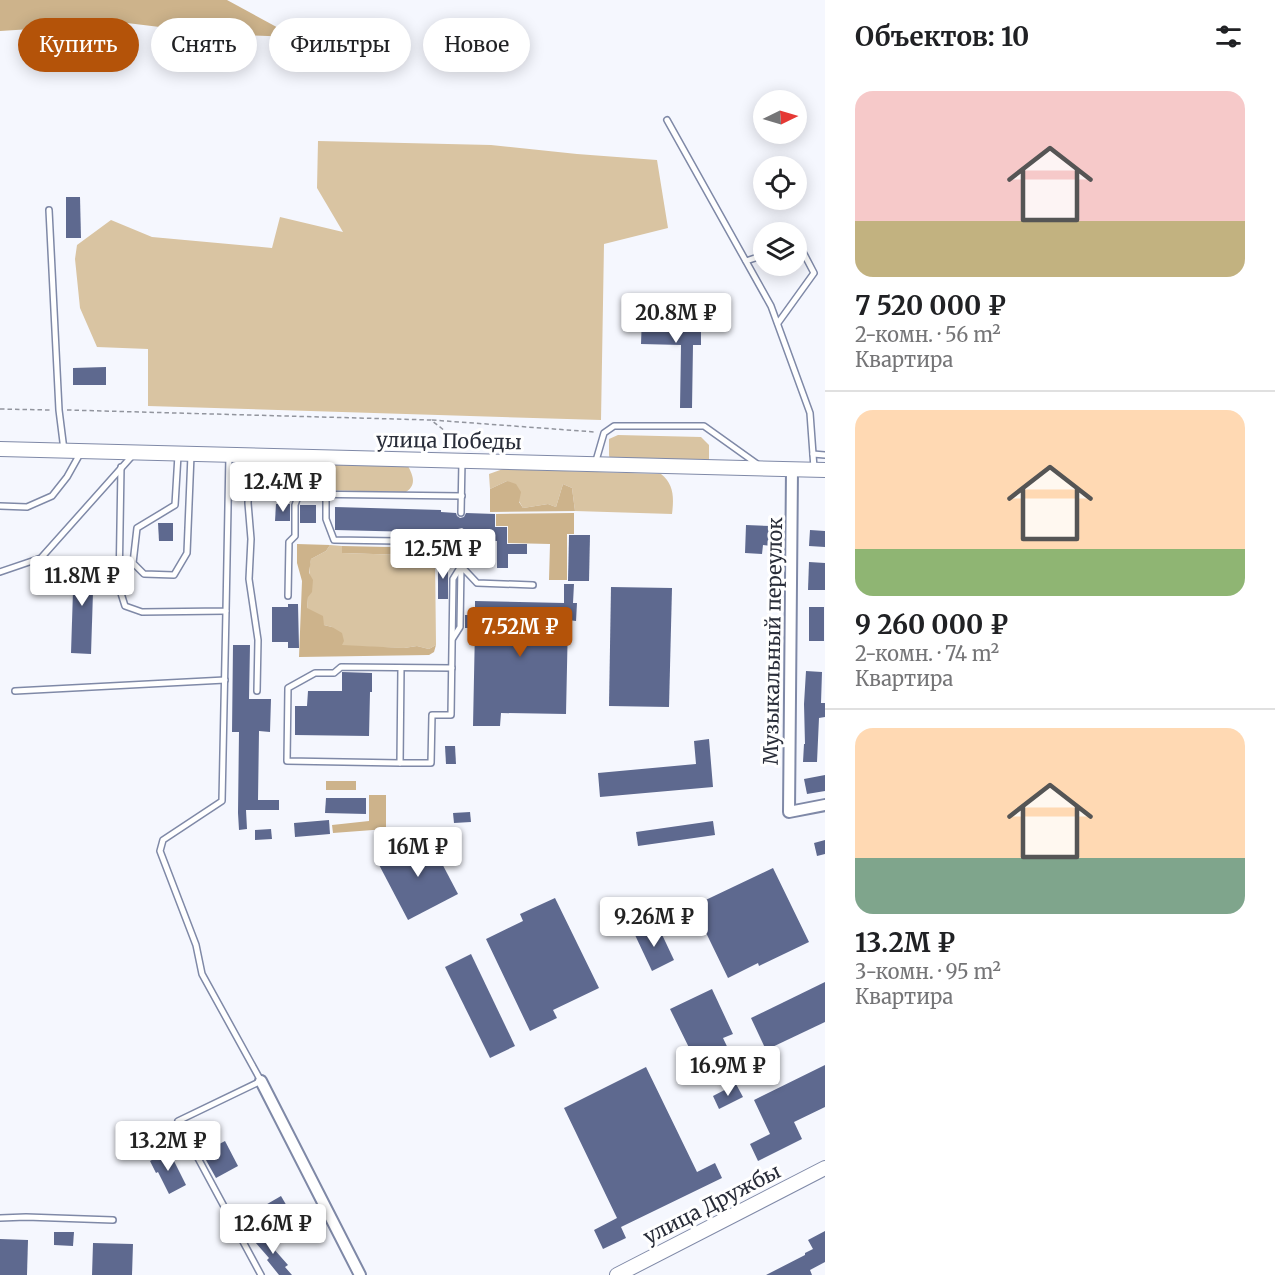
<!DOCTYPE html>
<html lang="ru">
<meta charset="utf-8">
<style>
:root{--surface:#fff;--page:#f2f2f2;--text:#202124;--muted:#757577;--line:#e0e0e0;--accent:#b45309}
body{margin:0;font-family:Merriweather,serif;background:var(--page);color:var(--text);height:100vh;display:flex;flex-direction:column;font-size:22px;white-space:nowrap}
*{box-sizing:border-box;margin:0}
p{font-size:20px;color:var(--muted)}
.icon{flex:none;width:33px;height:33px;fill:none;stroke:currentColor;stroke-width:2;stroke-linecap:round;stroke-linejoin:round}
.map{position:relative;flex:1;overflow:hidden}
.drawer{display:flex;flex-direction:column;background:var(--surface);width:450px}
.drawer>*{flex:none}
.top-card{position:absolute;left:18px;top:18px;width:570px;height:54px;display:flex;gap:12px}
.needle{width:39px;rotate:85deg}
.fabs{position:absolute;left:753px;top:90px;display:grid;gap:12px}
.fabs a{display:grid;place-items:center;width:54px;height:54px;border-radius:50%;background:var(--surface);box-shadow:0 3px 15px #0003;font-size:30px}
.price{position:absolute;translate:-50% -51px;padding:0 14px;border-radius:6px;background:#fff;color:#222;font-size:20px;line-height:39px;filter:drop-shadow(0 2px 3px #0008)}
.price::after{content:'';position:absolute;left:50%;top:36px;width:18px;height:14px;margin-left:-9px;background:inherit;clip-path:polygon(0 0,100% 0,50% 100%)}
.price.selected{background:var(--accent);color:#fff}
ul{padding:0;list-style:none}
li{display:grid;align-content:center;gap:12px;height:318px;padding:0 30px}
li+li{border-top:2px solid var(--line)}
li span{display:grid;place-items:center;height:186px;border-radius:18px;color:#555}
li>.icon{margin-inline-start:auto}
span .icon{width:108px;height:108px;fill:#fffc;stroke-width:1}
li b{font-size:26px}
h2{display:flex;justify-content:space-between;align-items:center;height:72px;padding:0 30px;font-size:26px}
.chip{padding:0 21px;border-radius:27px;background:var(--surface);box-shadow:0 3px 15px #0003;font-size:21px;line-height:54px}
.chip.selected{background:var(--accent);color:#fff}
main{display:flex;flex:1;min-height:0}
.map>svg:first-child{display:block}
.green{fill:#d9c4a2}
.forest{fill:#cdb38b}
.building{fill:#5e698f}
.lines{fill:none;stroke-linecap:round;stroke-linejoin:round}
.service-casing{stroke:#7f89a7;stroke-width:8}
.minor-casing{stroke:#7f89a7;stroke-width:14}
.secondary-casing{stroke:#7f89a7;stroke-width:16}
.path{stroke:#92959e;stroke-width:1.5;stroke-dasharray:4.5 3;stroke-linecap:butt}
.service{stroke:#fff;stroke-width:5}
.minor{stroke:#fff;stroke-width:10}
.secondary{stroke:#fff;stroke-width:14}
.labels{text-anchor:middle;stroke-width:6;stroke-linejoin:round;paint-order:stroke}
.street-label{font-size:20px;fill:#292d39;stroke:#fff}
</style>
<main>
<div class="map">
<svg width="825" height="1275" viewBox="0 0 825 1275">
<rect width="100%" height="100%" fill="#f5f7fe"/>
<g class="green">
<polygon points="318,141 491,145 577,154 657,160 668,228 604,244 601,420 148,406 148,349 97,347 80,308 75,259 77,245 111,220 152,237 272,248 280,217 343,232 317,188"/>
<polygon points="618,435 701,437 709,445 709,466 612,470 609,455 609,439"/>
<path d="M 307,462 L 407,464 C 412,474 418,484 406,492 L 318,490 L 307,482 Z"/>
<path d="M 503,469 L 661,474 C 674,484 674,498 672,514 L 575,511 L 572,488 L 563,484 L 556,507 L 548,504 L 523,508 L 507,481 L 490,489 L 489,474 Z"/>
<polygon points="330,545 342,546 342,553 435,556 436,645 429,649 417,646 404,648 342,646 332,627 324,625 307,609 310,564 311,559 326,551"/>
</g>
<g class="forest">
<polygon points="0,0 227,0 295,37 217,34 127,23 0,31"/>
<polygon points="507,481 516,484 521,492 519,502 523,508 548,504 556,507 563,484 572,488 575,511 490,512 490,489"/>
<polygon points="574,513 574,534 567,534 567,580 549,580 550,544 508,543 508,526 496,526 496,514"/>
<polygon points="297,544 330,545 326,551 311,559 309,573 313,580 312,592 308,597 307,608 323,616 324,625 332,627 342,633 344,641 342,645 404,648 417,646 429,649 436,645 434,652 429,655 299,657 302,581 297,563"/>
<polygon points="342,546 435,548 435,556 342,553"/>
<rect x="326" y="781" width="30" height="9"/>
<polygon points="369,795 386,795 386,829 333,833 332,825 369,821"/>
</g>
<g class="building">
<polygon points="66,197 80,197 81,238 66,238"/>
<polygon points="642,315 701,316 701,345 693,345 692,408 680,408 681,345 641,344"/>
<polygon points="106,367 106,385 73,385 73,368"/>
<polygon points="276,504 290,504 290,521 275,521"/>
<rect x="300" y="505" width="16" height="18"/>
<polygon points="335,507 441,510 441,512 456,513 457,516 460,518 464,517 466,513 495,514 495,527 507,527 507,544 527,544 527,554 508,554 508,568 497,568 497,541 473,540 473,534 466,533 465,530 462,528 458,529 456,533 335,530"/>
<polygon points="158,523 173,523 173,541 159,541"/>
<polygon points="746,525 771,526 771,546 763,545 762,554 745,553"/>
<polygon points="810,530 825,531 825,547 809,546"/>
<polygon points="569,535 590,535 589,581 568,581"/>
<polygon points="74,560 94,561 91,654 71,653"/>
<rect x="438" y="560" width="10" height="39"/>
<polygon points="809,562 825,563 825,590 808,590"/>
<polygon points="564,584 574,584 573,603 577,603 576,621 568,620 566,714 501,713 500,726 473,726 475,628 465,628 465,615 475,615 475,601 564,603"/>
<polygon points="611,587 672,588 669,707 609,706"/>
<polygon points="288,604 298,604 299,648 288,648 288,642 272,642 272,607 288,607"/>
<rect x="809" y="607" width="15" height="34"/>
<polygon points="233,645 250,645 249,699 271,699 270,732 259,731 258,800 279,800 279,810 246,810 247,829 239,830 238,813 239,732 232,732"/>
<polygon points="806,671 822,672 821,703 825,703 825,717 819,718 817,762 803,762 804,744 805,744 804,704"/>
<polygon points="342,672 372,673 372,692 370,692 369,736 295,735 295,706 307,706 308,691 342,691"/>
<polygon points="709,739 713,787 600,797 598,773 696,764 694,741"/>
<polygon points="445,746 455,746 456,764 446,764"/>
<polygon points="825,775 825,791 807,794 804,779"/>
<polygon points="326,798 366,798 366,814 325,813"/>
<polygon points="470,812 471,822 454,823 453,813"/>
<polygon points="329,820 330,834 295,837 294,823"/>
<polygon points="713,821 715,835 638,846 636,832"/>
<polygon points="271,829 272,839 255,840 255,830"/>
<polygon points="427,835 458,894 408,920 377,861"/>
<polygon points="825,840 825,854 817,856 814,843"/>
<polygon points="773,868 809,942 759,966 758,963 728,978 693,906"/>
<polygon points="555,898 599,988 553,1010 557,1018 530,1031 486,939 523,921 520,914"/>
<polygon points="657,924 674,960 652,971 635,935"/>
<polygon points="471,954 515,1046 490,1058 445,967"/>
<polygon points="825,982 825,1022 766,1050 751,1018"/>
<polygon points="712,989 733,1034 723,1038 734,1061 703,1076 670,1009"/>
<polygon points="825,1065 825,1107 794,1122 802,1139 758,1161 750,1144 770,1134 754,1100"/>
<polygon points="646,1067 697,1172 715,1163 722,1178 621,1227 626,1238 603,1249 594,1230 617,1218 564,1108"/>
<polygon points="736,1084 743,1097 719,1109 713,1096"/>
<polygon points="225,1141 238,1166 216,1178 202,1153"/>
<polygon points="169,1151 186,1185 169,1194 158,1172 156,1173 150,1161"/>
<polygon points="281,1196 288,1208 269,1219 262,1207"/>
<polygon points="825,1231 825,1262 810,1270 812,1275 766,1275 805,1255 805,1253 813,1249 808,1240"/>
<polygon points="54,1232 74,1232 73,1246 54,1245"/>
<polygon points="266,1232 277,1245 273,1248 288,1265 285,1267 292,1275 279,1275 267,1260 269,1258 255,1242"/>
<polygon points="0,1239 28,1240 27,1275 0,1275"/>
<polygon points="93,1243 133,1244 132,1275 92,1275"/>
</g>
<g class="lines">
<g class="service-casing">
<g id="service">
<polyline points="667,120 771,306 810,413 814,468"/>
<polyline points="49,210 59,410 64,450"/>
<polyline points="746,261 764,255"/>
<polyline points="778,323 814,273 803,252 796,253"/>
<polyline points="813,454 825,455"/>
<polyline points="178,455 175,505 137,528 133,563 144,574 174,575 187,553 191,455"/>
<polyline points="300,456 299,494 462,496"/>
<polyline points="250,457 248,503 251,539 249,579 258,640 257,691"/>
<polyline points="595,464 604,433 614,426 704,426 760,466"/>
<polyline points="121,467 119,587 125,606 142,612 226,611 229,455"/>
<polyline points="326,494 326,519 334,540 461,542"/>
<polyline points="0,506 27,507 52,496 67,477 81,452"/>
<polyline points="461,513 462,461"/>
<polyline points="0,572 41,558 132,456"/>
<polyline points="288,596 289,542 295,536 295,505 299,494"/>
<polyline points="226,611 222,801 163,840 160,851 196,945 202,974 261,1081 178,1121 261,1275"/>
<polyline points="453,638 460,627 461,566 477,583 533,585"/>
<polyline points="401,668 400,763 431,763 432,715 451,715 453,579 461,566 461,533"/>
<polyline points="15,691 225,680"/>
<polyline points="400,763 287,761 288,688 315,673 334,673 341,667 452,668"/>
<polyline points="0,1218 26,1217 113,1220"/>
</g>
</g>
<g class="minor-casing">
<g id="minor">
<polyline points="792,469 789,812 825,805"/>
<polyline points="261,1081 360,1275"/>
</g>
</g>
<g class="secondary-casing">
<g id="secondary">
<polyline points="0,449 825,470"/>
<polyline points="617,1275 825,1168"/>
</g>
</g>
<g class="path">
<polyline points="0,409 50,410"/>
<polyline points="67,410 431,420 454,438 454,448"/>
<polyline points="432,420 595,432"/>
</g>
<use href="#service" class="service"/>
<use href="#minor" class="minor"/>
<use href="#secondary" class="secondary"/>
</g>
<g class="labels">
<g class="street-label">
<text transform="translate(449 441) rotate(1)" y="7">улица Победы</text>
<text transform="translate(773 641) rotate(-89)" y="7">Музыкальный переулок</text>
<text transform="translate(712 1204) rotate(-27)" y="7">улица Дружбы</text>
</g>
</g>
</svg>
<div class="fabs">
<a><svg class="needle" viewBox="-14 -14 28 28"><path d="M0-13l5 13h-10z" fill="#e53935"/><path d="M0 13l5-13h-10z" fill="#757577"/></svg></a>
<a><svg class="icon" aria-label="locate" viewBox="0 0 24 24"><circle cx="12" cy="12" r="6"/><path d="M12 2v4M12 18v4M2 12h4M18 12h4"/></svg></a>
<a><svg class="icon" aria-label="layers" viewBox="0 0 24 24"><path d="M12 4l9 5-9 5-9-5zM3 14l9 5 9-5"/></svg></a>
</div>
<b class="price" style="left:676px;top:344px">20.8M ₽</b>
<b class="price" style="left:283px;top:513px">12.4M ₽</b>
<b class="price" style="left:443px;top:580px">12.5M ₽</b>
<b class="price" style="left:82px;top:607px">11.8M ₽</b>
<b class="price selected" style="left:520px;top:658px">7.52M ₽</b>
<b class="price" style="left:418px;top:878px">16M ₽</b>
<b class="price" style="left:654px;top:948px">9.26M ₽</b>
<b class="price" style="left:728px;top:1097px">16.9M ₽</b>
<b class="price" style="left:168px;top:1172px">13.2M ₽</b>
<b class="price" style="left:273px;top:1255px">12.6M ₽</b>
<div class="top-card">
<a class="chip selected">Купить</a>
<a class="chip">Снять</a>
<a class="chip">Фильтры</a>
<a class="chip">Новое</a>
</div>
</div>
<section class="drawer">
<h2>Объектов: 10<svg class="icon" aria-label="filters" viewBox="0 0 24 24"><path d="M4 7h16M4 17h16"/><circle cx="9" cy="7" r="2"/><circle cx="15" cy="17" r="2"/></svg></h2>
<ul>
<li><span style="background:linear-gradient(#f6c9c9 70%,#c2b280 0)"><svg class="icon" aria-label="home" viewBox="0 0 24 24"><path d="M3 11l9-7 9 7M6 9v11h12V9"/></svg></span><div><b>7 520 000 ₽</b><p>2-комн. · 56 m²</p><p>Квартира</p></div></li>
<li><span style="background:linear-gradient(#ffd9b3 75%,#8fb573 0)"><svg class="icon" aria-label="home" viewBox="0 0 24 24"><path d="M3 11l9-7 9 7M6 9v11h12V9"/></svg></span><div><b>9 260 000 ₽</b><p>2-комн. · 74 m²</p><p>Квартира</p></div></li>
<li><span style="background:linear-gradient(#ffd9b3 70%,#7fa58c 0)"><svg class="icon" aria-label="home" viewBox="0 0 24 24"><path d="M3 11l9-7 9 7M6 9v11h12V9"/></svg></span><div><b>13.2M ₽</b><p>3-комн. · 95 m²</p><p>Квартира</p></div></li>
</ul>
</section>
</main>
